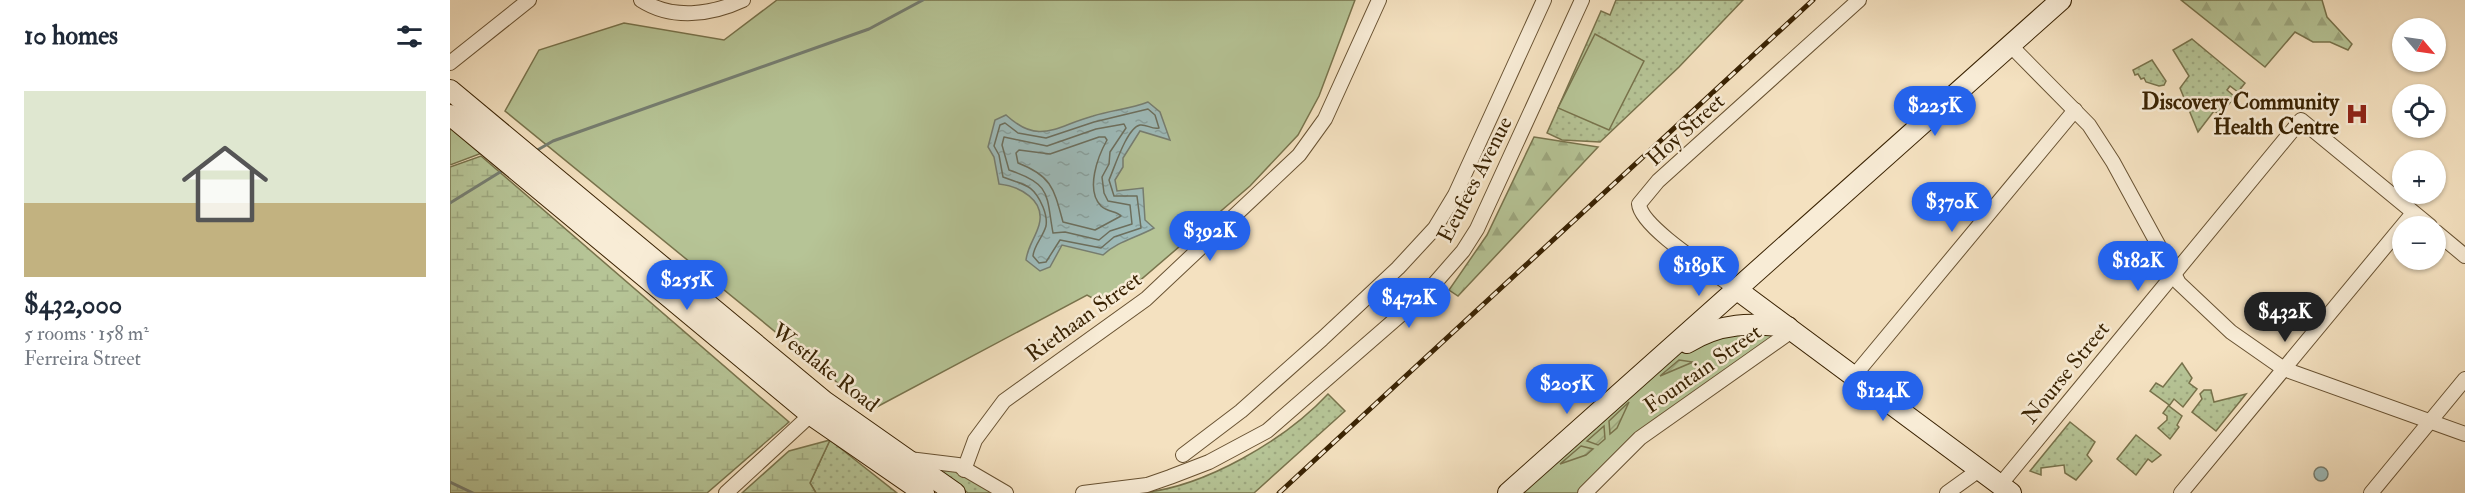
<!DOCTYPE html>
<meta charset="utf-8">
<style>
:root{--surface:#fff;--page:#f6f6f7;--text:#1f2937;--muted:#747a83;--line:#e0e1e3;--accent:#2563eb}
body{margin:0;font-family:"IM FELL Double Pica",serif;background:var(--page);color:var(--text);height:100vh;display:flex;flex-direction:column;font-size:22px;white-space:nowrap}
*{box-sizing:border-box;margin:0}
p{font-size:20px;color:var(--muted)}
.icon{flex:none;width:33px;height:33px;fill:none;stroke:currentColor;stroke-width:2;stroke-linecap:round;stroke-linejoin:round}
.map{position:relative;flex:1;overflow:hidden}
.sheet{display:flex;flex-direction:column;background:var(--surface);width:450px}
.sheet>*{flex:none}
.needle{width:39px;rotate:119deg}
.tools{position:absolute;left:1942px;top:18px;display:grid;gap:12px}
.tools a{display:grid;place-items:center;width:54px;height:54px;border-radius:50%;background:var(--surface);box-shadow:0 2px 4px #0004;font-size:30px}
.price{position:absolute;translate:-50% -51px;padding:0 14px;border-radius:21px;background:var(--accent);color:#fff;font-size:20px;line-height:39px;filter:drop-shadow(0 2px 3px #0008)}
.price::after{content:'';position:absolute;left:50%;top:36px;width:18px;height:14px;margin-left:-9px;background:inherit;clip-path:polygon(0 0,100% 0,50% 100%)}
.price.active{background:#222;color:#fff}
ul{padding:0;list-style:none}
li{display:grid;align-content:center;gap:12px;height:318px;padding:0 24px}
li+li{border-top:2px solid var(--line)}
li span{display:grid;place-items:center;height:186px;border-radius:0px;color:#555}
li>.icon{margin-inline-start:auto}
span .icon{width:108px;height:108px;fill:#fffc;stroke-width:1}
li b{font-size:26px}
h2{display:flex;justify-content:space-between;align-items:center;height:72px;padding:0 24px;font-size:26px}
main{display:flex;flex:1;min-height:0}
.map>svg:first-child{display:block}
.grass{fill:url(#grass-dots);stroke:#78734c;stroke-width:1.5}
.forest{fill:url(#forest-firs);stroke:#78734c;stroke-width:1.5}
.wetland{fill:url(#wetland-marsh);stroke:#78734c;stroke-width:1.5}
.park{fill:#b6c496;stroke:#78734c;stroke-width:1.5}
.garden{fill:url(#garden-furrows);stroke:#78734c;stroke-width:1.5}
.water{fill:url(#water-ripples);stroke:#767e71;stroke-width:1.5}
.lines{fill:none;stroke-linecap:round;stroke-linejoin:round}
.shore{stroke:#6c6f5e;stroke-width:1.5}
.stream{stroke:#767e71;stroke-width:3}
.street-casing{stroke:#685232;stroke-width:16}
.secondary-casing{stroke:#392202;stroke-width:22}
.street{stroke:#f8ecd6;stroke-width:14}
.secondary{stroke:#f8ecd6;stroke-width:20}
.rail-casing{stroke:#392202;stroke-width:5}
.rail{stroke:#f8ecd6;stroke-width:3;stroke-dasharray:9;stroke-linecap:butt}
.labels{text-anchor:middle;stroke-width:5;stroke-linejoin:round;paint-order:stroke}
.poi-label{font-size:22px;font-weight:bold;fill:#392202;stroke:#f8ecd6;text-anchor:end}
.street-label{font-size:22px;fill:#392202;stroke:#f8ecd6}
</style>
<main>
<section class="sheet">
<h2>10 homes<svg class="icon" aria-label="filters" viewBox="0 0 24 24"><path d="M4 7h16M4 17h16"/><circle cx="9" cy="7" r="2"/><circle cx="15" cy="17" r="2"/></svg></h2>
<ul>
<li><span style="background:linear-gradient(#dfe7d0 60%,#c2b280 0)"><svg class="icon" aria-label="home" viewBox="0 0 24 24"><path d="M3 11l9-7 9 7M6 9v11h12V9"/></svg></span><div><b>$432,000</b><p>5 rooms · 158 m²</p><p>Ferreira Street</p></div></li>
</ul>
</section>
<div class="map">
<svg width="2015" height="493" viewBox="0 0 2015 493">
<defs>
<pattern id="grass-dots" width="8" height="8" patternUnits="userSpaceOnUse" patternTransform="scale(1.5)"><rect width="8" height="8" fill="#b6c496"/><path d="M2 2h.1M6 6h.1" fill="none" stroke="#9da880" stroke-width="1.8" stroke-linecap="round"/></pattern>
<pattern id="forest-firs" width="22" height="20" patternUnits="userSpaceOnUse" patternTransform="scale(1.5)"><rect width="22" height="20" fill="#b6c496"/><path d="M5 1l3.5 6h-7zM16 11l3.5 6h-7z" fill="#9da880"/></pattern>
<pattern id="wetland-marsh" width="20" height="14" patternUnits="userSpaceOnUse" patternTransform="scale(1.5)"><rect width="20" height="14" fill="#b6c496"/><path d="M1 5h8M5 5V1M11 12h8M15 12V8" fill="none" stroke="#9da880"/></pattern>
<pattern id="garden-furrows" width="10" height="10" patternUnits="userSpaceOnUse" patternTransform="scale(1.5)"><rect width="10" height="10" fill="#b6c496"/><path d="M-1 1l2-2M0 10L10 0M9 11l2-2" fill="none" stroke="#9da880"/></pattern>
<pattern id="water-ripples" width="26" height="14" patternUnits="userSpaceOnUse" patternTransform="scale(1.5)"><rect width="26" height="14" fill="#9ebcbb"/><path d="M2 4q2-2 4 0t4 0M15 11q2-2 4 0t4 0" fill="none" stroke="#89a19f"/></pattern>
</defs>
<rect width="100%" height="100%" fill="#f4e1c0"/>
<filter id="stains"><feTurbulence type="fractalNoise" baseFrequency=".00333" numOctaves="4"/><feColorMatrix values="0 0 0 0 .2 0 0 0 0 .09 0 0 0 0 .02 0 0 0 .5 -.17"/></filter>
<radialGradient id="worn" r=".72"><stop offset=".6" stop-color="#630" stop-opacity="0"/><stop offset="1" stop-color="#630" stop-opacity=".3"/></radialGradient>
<g class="grass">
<polygon points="1166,0 1293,0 1229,67 1150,142 1112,140 1097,133 1151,11 1160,15"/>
<polygon points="1742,39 1795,83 1788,92 1780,86 1777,90 1785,97 1770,114 1764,111 1748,132 1730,88 1739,76 1723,50"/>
<polygon points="1702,60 1716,81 1714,85 1709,86 1696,82 1694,78 1691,79 1688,74 1685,75 1683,70"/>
<polygon points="1732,363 1742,378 1739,383 1747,389 1733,407 1724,399 1719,406 1732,416 1727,425 1729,427 1720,439 1708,428 1717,420 1717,416 1713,413 1719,405 1700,391 1706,383 1713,387"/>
<polygon points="1754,390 1761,390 1764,402 1796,394 1766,431 1742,412 1752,399 1750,394"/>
<path d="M 878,394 L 895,411 L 804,493 L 691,493 C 755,487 835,440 878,394 Z"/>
<polygon points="1620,422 1645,442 1637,455 1642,461 1626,480 1615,473 1614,465 1591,468 1591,475 1580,471"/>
<polygon points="1686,435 1711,455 1702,462 1698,459 1686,475 1667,459"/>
<polygon points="380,440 447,493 366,493 360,483"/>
<polygon points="485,467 500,468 543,493 518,493"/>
</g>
<g class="forest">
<polygon points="1731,0 1872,0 1877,17 1902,44 1898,50 1880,42 1863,42 1845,32 1815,67"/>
<polygon points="1084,137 1148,147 1008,296 999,290 1037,235"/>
</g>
<g class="wetland">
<polygon points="31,156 339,422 257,493 0,493 0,167"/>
<polygon points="380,440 360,483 366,493 292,493 339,451"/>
</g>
<g class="park">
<polygon points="327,0 905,0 869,96 848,135 800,186 659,307 637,295 421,410 55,111 89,50 174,23 274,40"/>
<polygon points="1145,34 1194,61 1159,130 1108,108"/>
<polygon points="0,126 32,153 0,165"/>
<polygon points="1332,329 1130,493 1067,493 1213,361 1261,334"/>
</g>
<g class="garden">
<polygon points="1229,360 1243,362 1210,376"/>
<polygon points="1179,402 1167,428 1160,434 1159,421"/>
<polygon points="1154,426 1155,439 1148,445 1137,441"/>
<polygon points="1131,446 1143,449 1136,455 1110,464"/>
</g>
<g class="water">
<path d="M 698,102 L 710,112 L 720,140 L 690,131 L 673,158 L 673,167 L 665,180 L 667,191 L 693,188 L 695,220 L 704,228 C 686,238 668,241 653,255 L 612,245 L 600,267 L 590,271 L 576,260 C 578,245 585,239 589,225 C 596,200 569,186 549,184 L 544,157 L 538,147 L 545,120 L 556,115 C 590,146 606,126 643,116 C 662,110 680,109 698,102 Z"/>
<circle cx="1871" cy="474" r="7"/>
</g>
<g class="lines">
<g class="shore">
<path d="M 698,109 L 705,115 L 709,128 C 702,130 697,124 690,125 C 677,127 664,169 659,180 L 664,196 L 687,196 L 691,228 L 664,237 L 651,248 L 610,240 L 596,262 L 589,263 L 583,256 C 584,245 593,237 596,226 C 597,220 595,212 593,207 C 583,183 573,185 553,177 L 549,155 L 544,146 L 550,125 L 555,123 L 568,133 L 596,138 L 644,122 Z"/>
<path d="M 674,124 L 676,128 L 660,152 L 659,164 L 652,177 L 654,193 L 658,201 L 680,205 L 682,224 L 660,231 L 649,240 L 615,232 L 603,233 C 596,195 602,184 559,170 L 552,145 L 554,137 L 597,146 L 646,129 Z"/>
<path d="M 649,137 L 655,137 L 657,140 C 648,156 635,190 651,206 C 657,212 667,211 671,216 L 645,230 L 613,222 C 604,189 602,176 568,163 L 566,153 L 569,150 L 600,154 Z"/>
</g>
<g class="stream">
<polyline points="84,152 103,141 419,29 473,0"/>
<polyline points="0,203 55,169"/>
<polyline points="0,482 23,493"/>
</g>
<g class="street-casing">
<g id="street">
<path d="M 191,0 C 222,20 261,15 293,0"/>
<polyline points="1561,46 1639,125 1663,162 1729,283 1781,332 1834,369 2015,434"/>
<polyline points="0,63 79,0"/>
<polyline points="1986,232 2015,256"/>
<path d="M 1286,289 C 1265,273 1191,228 1189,204 L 1208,181 L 1409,0"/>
<polyline points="1404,376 1625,110"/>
<polyline points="733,455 791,411 872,339 948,268 985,228 1005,195 1094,0"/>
<polyline points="459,459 508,465 556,493"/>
<polyline points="514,470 525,440 554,401 696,299 849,155 875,119 929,0"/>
<polyline points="1550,485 1851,120 1980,226"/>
<polyline points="276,493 367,409"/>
<polyline points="633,493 697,485 720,477 759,462 817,431 978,291 1013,251 1027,229 1132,0"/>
<polyline points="1135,493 1190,438 1343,330"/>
<polyline points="1497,493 1529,470"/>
<polyline points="1731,493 1963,213"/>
<polyline points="1921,493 2015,379"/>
</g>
</g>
<g class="secondary-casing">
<g id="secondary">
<polyline points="0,90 374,401 505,493"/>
<polyline points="0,115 361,415 474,493"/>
<polyline points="1286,289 1561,493"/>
<path d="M 1237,343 C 1271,322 1301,323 1338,327"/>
<polyline points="1058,493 1611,0"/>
</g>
</g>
<use href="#street" class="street"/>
<use href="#secondary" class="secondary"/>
<g class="rail-casing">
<polyline id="rail" points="829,493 1363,0"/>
</g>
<use href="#rail" class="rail"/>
</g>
<defs>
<g id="hospital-bare" transform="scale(1.8)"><path d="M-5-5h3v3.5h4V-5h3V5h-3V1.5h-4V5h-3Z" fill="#8f2418" stroke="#f8ecd6" stroke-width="2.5" paint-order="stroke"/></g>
</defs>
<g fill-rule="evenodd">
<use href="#hospital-bare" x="1907" y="114"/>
</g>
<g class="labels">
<g class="poi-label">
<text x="1889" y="109">Discovery Community<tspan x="1889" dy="25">Health Centre</tspan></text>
</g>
<g class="street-label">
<text transform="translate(1235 129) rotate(-42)" y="8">Hoy Street</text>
<text transform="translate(1024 179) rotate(-63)" y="8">Eeufees Avenue</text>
<text transform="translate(633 316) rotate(-36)" y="8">Riethaan Street</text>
<text transform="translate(376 367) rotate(38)" y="8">Westlake Road</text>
<text transform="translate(1252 368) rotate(-35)" y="8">Fountain Street</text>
<text transform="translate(1615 372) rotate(-51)" y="8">Nourse Street</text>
</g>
</g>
<rect width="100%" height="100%" filter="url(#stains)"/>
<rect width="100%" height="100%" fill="url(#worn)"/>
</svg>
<div class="tools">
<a><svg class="needle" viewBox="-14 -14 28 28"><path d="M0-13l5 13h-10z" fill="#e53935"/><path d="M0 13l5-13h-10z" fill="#747a83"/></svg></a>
<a><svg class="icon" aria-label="locate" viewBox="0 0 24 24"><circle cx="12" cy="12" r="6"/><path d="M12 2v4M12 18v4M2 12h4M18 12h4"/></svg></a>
<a>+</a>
<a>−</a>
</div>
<b class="price" style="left:1485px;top:137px">$225K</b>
<b class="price" style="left:1502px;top:233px">$370K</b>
<b class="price" style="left:760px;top:262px">$392K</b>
<b class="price" style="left:1688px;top:292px">$182K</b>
<b class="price" style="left:1249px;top:297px">$189K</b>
<b class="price" style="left:237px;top:311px">$255K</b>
<b class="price" style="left:959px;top:329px">$472K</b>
<b class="price active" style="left:1835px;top:343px">$432K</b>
<b class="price" style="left:1117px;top:415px">$205K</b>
<b class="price" style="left:1433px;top:422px">$124K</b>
</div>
</main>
